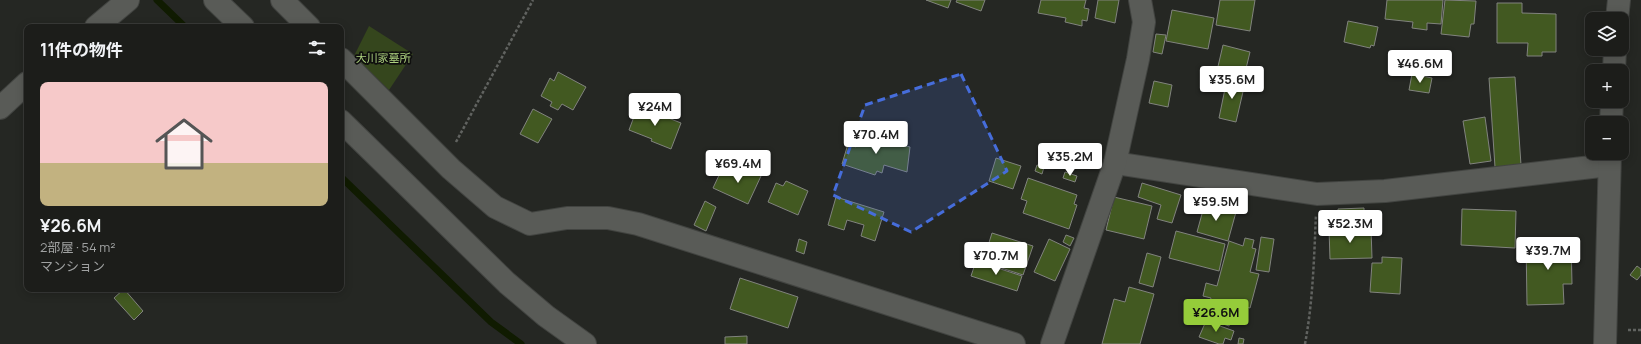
<!DOCTYPE html>
<html lang="ja">
<meta charset="utf-8">
<style>
:root{--surface:#1c1d1a;--page:#292a27;--text:#f1f3f6;--muted:#a0a2a2;--line:#3a3b39;--accent:#95cc3a}
body{margin:0;font-family:Manrope,"Noto Sans JP",sans-serif;background:var(--page);color:var(--text);height:100vh;display:flex;flex-direction:column;font-size:15px;white-space:nowrap}
*{box-sizing:border-box;margin:0}
p{font-size:13px;color:var(--muted)}
.icon{flex:none;width:22px;height:22px;fill:none;stroke:currentColor;stroke-width:2;stroke-linecap:round;stroke-linejoin:round}
.map{position:relative;flex:1;overflow:hidden}
.panel{position:absolute;left:24px;top:24px;width:320px;height:268px;display:flex;flex-direction:column;background:var(--surface);border-radius:8px;box-shadow:0 2px 10px #0003,0 0 0 1px var(--line)}
.panel>*{flex:none}
.tools{position:absolute;left:1585px;top:12px;display:grid;gap:8px}
.tools a{display:grid;place-items:center;width:44px;height:44px;border-radius:8px;background:var(--surface);box-shadow:0 2px 10px #0003,0 0 0 1px var(--line);font-size:20px}
.price{position:absolute;translate:-50% -34px;padding:0 9px;border-radius:4px;background:#fff;color:#222;font-size:13px;line-height:26px;filter:drop-shadow(0 1px 2px #0008)}
.price::after{content:'';position:absolute;left:50%;top:24px;width:12px;height:9px;margin-left:-6px;background:inherit;clip-path:polygon(0 0,100% 0,50% 100%)}
.price.on{background:var(--accent);color:#111}
ul{padding:0;list-style:none}
li{display:grid;align-content:center;gap:8px;height:212px;padding:0 16px}
li+li{border-top:1px solid var(--line)}
li span{display:grid;place-items:center;height:124px;border-radius:8px;color:#555}
li>.icon{margin-inline-start:auto}
span .icon{width:72px;height:72px;fill:#fffc;stroke-width:1}
li b{font-size:17px}
h2{display:flex;justify-content:space-between;align-items:center;height:48px;padding:0 16px;font-size:17px}
.map>svg:first-child{display:block}
.green{fill:#35461d}
.lines{fill:none;stroke-linecap:round;stroke-linejoin:round}
.stream{stroke:#101b01;stroke-width:7}
.building{fill:#425921;stroke:#81837e}
.minor-casing{stroke:#424441;stroke-width:24}
.path{stroke:#616360;stroke-width:2.5;stroke-dasharray:3 2;stroke-linecap:butt}
.minor{stroke:#595b57;stroke-width:22}
.marked{fill:#466ddb;fill-opacity:0.2;stroke:#466ddb;stroke-width:3;stroke-dasharray:8 5;stroke-linejoin:round}
.labels{text-anchor:middle;stroke-width:3.5;stroke-linejoin:round;paint-order:stroke}
.park-label{font-size:11px;fill:#acd07e;stroke:#0f0f0e}
</style>
<div class="map">
<svg width="1641" height="344" viewBox="0 0 1641 344">
<rect width="100%" height="100%" fill="#252723"/>
<polygon class="green" points="369,26 413,54 389,90 354,56"/>
<g class="lines">
<g class="stream">
<polyline points="157,0 185,27"/>
<polyline points="341,177 491,322 521,344"/>
</g>
</g>
<g class="building">
<polygon points="926,0 951,0 948,8"/>
<polygon points="957,0 985,0 981,11 956,2"/>
<polygon points="1041,0 1086,0 1084,8 1089,9 1087,21 1082,20 1082,26 1065,22 1066,18 1038,13"/>
<polygon points="1098,0 1119,0 1115,23 1095,18"/>
<polygon points="1220,0 1255,0 1250,31 1216,25"/>
<polygon points="1387,0 1443,0 1441,24 1427,23 1427,30 1412,28 1413,22 1385,19"/>
<polygon points="1445,0 1476,1 1474,24 1471,24 1469,37 1441,34"/>
<polygon points="1497,3 1522,3 1522,13 1556,14 1556,52 1542,52 1542,56 1527,56 1528,43 1497,43"/>
<polygon points="1172,10 1214,18 1208,49 1166,41"/>
<polygon points="1348,21 1378,27 1374,46 1371,45 1370,48 1344,42"/>
<polygon points="1156,34 1166,35 1162,54 1153,52"/>
<polygon points="1223,45 1250,52 1243,81 1216,75"/>
<polygon points="558,72 586,87 573,110 562,104 558,110 550,106 552,102 541,96 550,78 554,81"/>
<polygon points="1412,74 1432,78 1429,93 1409,90"/>
<polygon points="1515,77 1521,165 1495,167 1489,78"/>
<polygon points="1227,79 1245,83 1236,122 1219,118"/>
<polygon points="1154,81 1172,85 1168,107 1149,103"/>
<polygon points="638,106 681,123 671,149 651,141 652,139 629,130"/>
<polygon points="533,109 552,119 538,143 520,134"/>
<polygon points="1485,117 1491,161 1470,164 1463,121"/>
<polygon points="861,133 910,147 907,172 884,165 882,173 877,171 875,175 842,164 848,144 856,147"/>
<polygon points="731,153 740,157 733,171 725,167"/>
<polygon points="996,158 1021,166 1013,189 989,181"/>
<polygon points="738,165 761,176 748,204 713,188 722,169 734,174"/>
<polygon points="1037,165 1044,167 1042,174 1035,171"/>
<polygon points="1065,172 1077,176 1075,182 1063,178"/>
<polygon points="1028,178 1077,195 1074,204 1077,205 1069,229 1023,213 1027,201 1021,199"/>
<polygon points="786,181 808,191 798,215 768,202 776,183 783,186"/>
<polygon points="1142,183 1181,195 1172,223 1157,219 1161,205 1138,197"/>
<polygon points="836,197 884,212 875,241 861,236 864,225 847,220 844,230 828,225"/>
<polygon points="1114,197 1152,206 1144,239 1106,230"/>
<polygon points="705,201 716,207 706,231 694,225"/>
<polygon points="1205,203 1236,212 1228,241 1197,232"/>
<polygon points="1364,208 1364,226 1339,227 1338,209"/>
<polygon points="1462,209 1516,211 1515,248 1461,245"/>
<polygon points="1371,228 1372,258 1330,259 1329,229"/>
<polygon points="1176,231 1225,244 1219,271 1169,258"/>
<polygon points="992,233 1033,246 1023,275 983,262"/>
<polygon points="1066,235 1074,238 1070,246 1063,242"/>
<polygon points="1261,237 1274,239 1269,272 1256,270"/>
<polygon points="1245,238 1254,240 1252,248 1256,249 1250,272 1259,274 1250,308 1236,304 1234,312 1209,305 1211,298 1203,296 1206,283 1217,286 1229,241 1243,246"/>
<polygon points="799,239 807,242 804,254 796,251"/>
<polygon points="1049,239 1070,249 1055,281 1034,272"/>
<polygon points="1571,240 1572,284 1563,284 1564,304 1527,305 1526,241"/>
<polygon points="1147,253 1161,257 1153,287 1139,283"/>
<polygon points="1382,257 1402,258 1400,294 1370,292 1372,263 1382,263"/>
<polygon points="976,261 1022,276 1017,291 971,276"/>
<polygon points="1637,266 1641,269 1641,275 1637,280 1630,275"/>
<polygon points="740,278 798,297 788,328 730,309"/>
<polygon points="1129,287 1154,294 1140,344 1102,344 1114,299 1125,302"/>
<polygon points="124,289 143,311 134,320 114,298"/>
<polygon points="1203,305 1233,314 1229,326 1200,316"/>
<polygon points="1206,321 1234,331 1231,340 1225,338 1223,344 1219,344 1199,337"/>
<polygon points="747,336 747,344 725,344 725,337"/>
<polygon points="1239,338 1244,339 1243,344 1238,344"/>
</g>
<g class="lines">
<g class="minor-casing">
<g id="minor">
<polyline points="215,0 243,27"/>
<polyline points="282,0 309,27"/>
<polyline points="1617,19 1619,0"/>
<polyline points="96,27 128,0"/>
<polyline points="341,59 451,169 495,207 530,224 567,218 608,218 638,224 1014,344"/>
<polyline points="1614,71 1615,49"/>
<polyline points="0,108 27,83"/>
<polyline points="341,121 507,283 546,316 585,344"/>
<polyline points="1611,123 1612,101"/>
<polyline points="1115,163 1317,194 1385,191 1609,165"/>
<polyline points="1052,344 1115,163 1138,59 1144,22 1140,0"/>
<polyline points="1605,344 1610,153"/>
</g>
</g>
<g class="path">
<polyline points="456,142 533,0"/>
<polyline points="1628,330 1641,330"/>
<path d="M 1305,344 C 1313,301 1314,258 1316,215"/>
</g>
<use href="#minor" class="minor"/>
</g>
<path class="marked" d="M 961,74 L 1007,171 L 911,232 L 833,195 L 865,105 Z"/>
<g class="labels">
<g class="park-label">
<text x="383" y="62">大川家墓所</text>
</g>
</g>
</svg>
<div class="tools">
<a><svg class="icon" aria-label="layers" viewBox="0 0 24 24"><path d="M12 4l9 5-9 5-9-5zM3 14l9 5 9-5"/></svg></a>
<a>+</a>
<a>−</a>
</div>
<b class="price" style="left:1420px;top:84px">¥46.6M</b>
<b class="price" style="left:1232px;top:100px">¥35.6M</b>
<b class="price" style="left:655px;top:127px">¥24M</b>
<b class="price" style="left:876px;top:155px">¥70.4M</b>
<b class="price" style="left:1070px;top:177px">¥35.2M</b>
<b class="price" style="left:738px;top:184px">¥69.4M</b>
<b class="price" style="left:1216px;top:222px">¥59.5M</b>
<b class="price" style="left:1350px;top:244px">¥52.3M</b>
<b class="price" style="left:1548px;top:271px">¥39.7M</b>
<b class="price" style="left:996px;top:276px">¥70.7M</b>
<b class="price on" style="left:1216px;top:333px">¥26.6M</b>
<section class="panel">
<h2>11件の物件<svg class="icon" aria-label="filters" viewBox="0 0 24 24"><path d="M4 7h16M4 17h16"/><circle cx="9" cy="7" r="2"/><circle cx="15" cy="17" r="2"/></svg></h2>
<ul>
<li><span style="background:linear-gradient(#f6c9c9 65%,#c2b280 0)"><svg class="icon" aria-label="home" viewBox="0 0 24 24"><path d="M3 11l9-7 9 7M6 9v11h12V9"/></svg></span><div><b>¥26.6M</b><p>2部屋 · 54 m²</p><p>マンション</p></div></li>
</ul>
</section>
</div>
